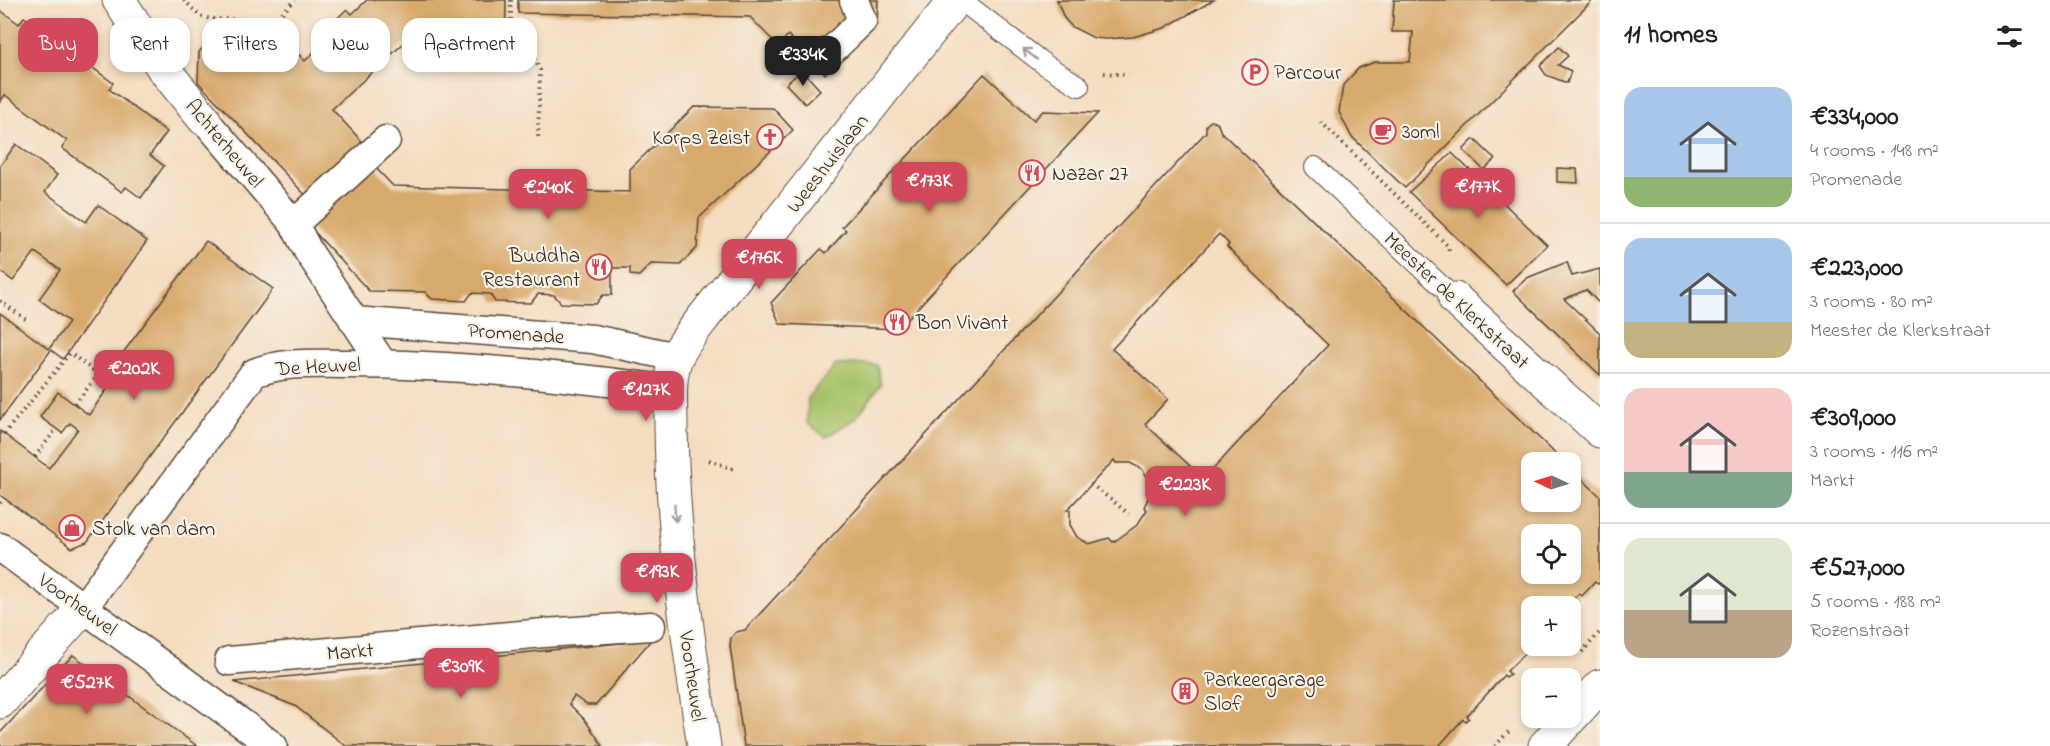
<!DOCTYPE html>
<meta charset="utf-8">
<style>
:root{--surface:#fff;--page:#f6f6f6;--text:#222;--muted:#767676;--line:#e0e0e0;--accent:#d1495b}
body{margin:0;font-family:"Indie Flower",sans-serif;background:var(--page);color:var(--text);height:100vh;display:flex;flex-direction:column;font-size:22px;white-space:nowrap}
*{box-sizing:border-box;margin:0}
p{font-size:20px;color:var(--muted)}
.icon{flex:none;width:33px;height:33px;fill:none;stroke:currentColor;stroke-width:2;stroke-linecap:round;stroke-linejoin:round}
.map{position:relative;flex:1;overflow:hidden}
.panel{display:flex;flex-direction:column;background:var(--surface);width:450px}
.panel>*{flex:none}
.banner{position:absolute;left:18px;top:18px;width:570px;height:54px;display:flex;gap:12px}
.needle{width:39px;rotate:274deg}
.fabs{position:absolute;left:1521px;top:452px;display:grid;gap:12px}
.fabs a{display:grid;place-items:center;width:60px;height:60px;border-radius:12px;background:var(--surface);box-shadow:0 3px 9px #0003;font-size:30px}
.price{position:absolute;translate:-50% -51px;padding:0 14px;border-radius:12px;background:var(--accent);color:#fff;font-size:20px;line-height:39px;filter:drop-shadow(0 2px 3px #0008)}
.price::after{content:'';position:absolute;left:50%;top:36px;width:18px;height:14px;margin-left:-9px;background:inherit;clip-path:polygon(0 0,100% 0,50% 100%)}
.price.active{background:#222;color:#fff}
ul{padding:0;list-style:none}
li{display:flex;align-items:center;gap:18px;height:150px;padding:0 24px}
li+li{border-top:2px solid var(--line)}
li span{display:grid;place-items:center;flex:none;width:168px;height:120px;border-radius:18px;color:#555}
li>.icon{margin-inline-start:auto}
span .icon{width:72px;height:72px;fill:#fffc;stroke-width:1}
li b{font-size:26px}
h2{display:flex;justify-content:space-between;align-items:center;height:72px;padding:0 24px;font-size:26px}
.pill{padding:0 21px;border-radius:18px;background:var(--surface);box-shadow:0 3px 9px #0003;font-size:21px;line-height:54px}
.pill.active{background:var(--accent);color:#fff}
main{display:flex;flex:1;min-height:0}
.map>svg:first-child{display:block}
.green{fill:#a6c269;stroke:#707644;stroke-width:1.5}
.building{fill:#d8a96c;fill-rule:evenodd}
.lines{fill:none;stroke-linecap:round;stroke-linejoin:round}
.service-casing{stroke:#574536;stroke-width:22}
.pedestrian-casing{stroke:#574536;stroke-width:31}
.minor-casing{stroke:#574536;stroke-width:35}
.path{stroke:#574536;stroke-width:4;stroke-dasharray:1.5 4.5;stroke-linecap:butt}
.service{stroke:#fff;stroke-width:20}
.pedestrian{stroke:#fff;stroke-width:28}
.minor{stroke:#fff;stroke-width:33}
.oneway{stroke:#a79f9a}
.labels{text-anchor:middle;stroke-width:4.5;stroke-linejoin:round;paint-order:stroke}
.poi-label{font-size:21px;fill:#3b2a1e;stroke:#f7f3e8;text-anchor:start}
.street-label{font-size:21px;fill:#3b2a1e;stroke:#f7f3e8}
</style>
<main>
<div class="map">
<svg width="1600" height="746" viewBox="0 0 1600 746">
<rect width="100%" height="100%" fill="#f7f3e8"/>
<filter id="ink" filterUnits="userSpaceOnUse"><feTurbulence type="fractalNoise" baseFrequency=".0167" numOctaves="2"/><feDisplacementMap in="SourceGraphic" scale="12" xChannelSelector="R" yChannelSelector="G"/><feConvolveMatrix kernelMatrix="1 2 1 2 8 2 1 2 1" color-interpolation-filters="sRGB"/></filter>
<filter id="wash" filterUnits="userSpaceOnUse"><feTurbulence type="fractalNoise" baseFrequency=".008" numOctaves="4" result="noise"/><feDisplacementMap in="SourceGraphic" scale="24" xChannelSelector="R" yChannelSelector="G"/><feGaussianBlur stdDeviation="1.35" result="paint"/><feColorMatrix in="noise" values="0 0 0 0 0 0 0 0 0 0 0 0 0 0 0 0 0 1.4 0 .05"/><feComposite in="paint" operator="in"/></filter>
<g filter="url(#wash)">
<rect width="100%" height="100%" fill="#f4dcc0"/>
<polygon class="green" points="863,364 877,365 881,384 856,418 826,437 807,423 808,397 836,365"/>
<g id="blocks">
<g class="building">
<polygon points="367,0 506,0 505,44 405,42 332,109 367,147 311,201 198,82 199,52 222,29 254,30 289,64 299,55 305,61 329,38 323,32 347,9 352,14"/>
<polygon points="518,0 878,0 877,20 825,74 788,35 778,46 750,17 518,13"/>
<polygon points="1057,0 1214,0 1164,28 1133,37 1106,39 1094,38 1072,27 1064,18"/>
<polygon points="1394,0 1593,0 1405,188 1351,136 1339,112 1343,85 1359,68 1375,62 1410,62 1413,32 1392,32"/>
<polygon points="0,10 19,24 24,17 113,83 109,89 167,132 150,155 164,166 141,198 126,187 122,192 62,148 67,141 5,95 0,102"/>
<polygon points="1559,47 1568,56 1558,65 1571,71 1567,83 1546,75 1540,66"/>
<polygon points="802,70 820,90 805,104 786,84"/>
<polygon points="984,74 1034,120 1043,111 1098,113 898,329 780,324 771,303 821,249 826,253 835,243 846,230 842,227"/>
<polygon points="694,107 773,108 793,130 699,218 697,248 680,265 651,264 639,276 630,275 630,268 612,268 612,295 603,295 596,304 561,303 554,295 538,294 531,303 495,302 490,294 472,293 466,301 432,299 425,292 369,291 309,226 373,165 393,186 630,192 630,169"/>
<path d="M 1211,121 L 1217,122 L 1221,132 L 1564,462 L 1532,462 L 1532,501 L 1570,501 L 1570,468 L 1600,496 L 1600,582 L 1598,584 L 1595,582 L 1582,596 L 1579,593 L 1568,605 L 1570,606 L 1532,606 L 1532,646 L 1507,671 L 1510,674 L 1506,677 L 1504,675 L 1467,716 L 1469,718 L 1466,721 L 1463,719 L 1439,746 L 744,746 L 730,646 L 731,638 L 736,632 L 745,630 L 1206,132 L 1206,125 ZM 1219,234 L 1229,244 L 1227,247 L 1328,345 L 1204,479 L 1145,424 L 1168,399 L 1112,349 ZM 1114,460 L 1116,463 L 1130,463 L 1142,469 L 1149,479 L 1149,496 L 1144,507 L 1147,510 L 1137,525 L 1118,539 L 1113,542 L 1109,538 L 1089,544 L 1077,537 L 1070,525 L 1070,510 L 1067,510 ZM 1532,534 L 1570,534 L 1570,573 L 1532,573 Z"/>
<polygon points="1474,139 1495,159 1484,170 1463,150"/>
<polygon points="16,144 57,175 45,192 86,222 98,205 147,241 63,359 51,350 0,420 0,313 49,349 69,322 39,299 60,270 35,252 13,281 0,271 0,166"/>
<polygon points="1452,153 1547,245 1506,285 1409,192"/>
<polygon points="1557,168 1577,169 1578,183 1557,182"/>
<polygon points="206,241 273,289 87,542 72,548 0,495 0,431 49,468 78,429 70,423 62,433 40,417 58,392 89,415 115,378 108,373"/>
<polygon points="1567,262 1572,276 1600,269 1600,304 1586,290 1564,299 1600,333 1600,375 1513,291 1527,278"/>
<polygon points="651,640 596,705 587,705 574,696 569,704 585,720 603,746 346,746 295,706 234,682"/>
<polygon points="73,655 197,746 0,746 0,733"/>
</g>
</g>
</g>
<g filter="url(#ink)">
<use href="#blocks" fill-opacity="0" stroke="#574536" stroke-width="1.5"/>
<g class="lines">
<g class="service-casing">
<g id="service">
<polyline points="961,0 1044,64 1079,86"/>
<polyline points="1315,167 1455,299"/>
</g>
</g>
<g class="pedestrian-casing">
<g id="pedestrian">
<polyline points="827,55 862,21 854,0"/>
<polyline points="204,119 294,224 308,251 383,364"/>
<polyline points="294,224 386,140"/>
<polyline points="354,321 593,339 676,357"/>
<polyline points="0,547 273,746"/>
<path d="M 83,608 L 254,373 C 285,361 315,364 348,364 C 456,364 565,376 671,390"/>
<polyline points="229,661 544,633 651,626"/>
</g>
</g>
<g class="minor-casing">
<g id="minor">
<polyline points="119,0 163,68 204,119"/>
<polyline points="1455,299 1600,431"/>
<polyline points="0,702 83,608"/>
<path d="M 704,746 C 688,640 672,533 671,425 C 671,404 668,378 676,358 C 683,342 697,326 707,313 L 955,0"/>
<polyline points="1545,746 1600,686"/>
</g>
</g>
<g class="path">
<polyline points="184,0 200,16 211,19 275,20 295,0"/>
<polyline points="511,0 511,24 530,49 540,70 538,139"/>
<polyline points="1104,73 1128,75"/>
<polyline points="1321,122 1448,246 1449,251"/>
<polyline points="0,301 27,320"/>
<polyline points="75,404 98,375"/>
<polyline points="4,434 70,353 111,384"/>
<polyline points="35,457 56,429"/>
<polyline points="709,460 736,470"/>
<polyline points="1091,484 1129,514"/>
<polyline points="0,503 4,498"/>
<polyline points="1582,652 1600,632"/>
<polyline points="1495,746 1511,729"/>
</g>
<use href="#service" class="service"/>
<use href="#pedestrian" class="pedestrian"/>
<use href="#minor" class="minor"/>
</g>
<defs><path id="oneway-shaft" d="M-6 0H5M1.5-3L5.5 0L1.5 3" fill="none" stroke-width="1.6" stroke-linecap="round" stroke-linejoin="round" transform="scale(1.5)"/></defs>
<g class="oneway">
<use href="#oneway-shaft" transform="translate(1030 54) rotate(-142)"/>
<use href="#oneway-shaft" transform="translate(675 513) rotate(86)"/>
</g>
</g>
<defs>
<g id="parking-ring" transform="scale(1.35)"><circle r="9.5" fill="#f7f3e8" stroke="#d1495b" stroke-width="1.5"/><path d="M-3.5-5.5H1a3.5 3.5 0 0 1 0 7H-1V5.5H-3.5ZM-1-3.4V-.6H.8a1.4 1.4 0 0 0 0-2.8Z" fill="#d1495b"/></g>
<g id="cafe-ring" transform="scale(1.35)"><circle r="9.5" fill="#f7f3e8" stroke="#d1495b" stroke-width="1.5"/><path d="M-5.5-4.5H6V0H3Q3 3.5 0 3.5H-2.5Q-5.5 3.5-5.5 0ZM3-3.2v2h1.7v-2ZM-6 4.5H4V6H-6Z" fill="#d1495b"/></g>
<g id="church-ring" transform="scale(1.35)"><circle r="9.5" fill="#f7f3e8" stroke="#d1495b" stroke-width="1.5"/><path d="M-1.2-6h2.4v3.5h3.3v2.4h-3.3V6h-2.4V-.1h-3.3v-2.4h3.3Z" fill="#d1495b"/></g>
<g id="restaurant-ring" transform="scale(1.35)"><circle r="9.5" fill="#f7f3e8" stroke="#d1495b" stroke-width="1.5"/><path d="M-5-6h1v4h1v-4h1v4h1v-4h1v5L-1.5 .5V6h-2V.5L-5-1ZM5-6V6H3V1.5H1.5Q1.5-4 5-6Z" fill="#d1495b"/></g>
<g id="shop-ring" transform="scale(1.35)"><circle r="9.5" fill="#f7f3e8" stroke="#d1495b" stroke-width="1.5"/><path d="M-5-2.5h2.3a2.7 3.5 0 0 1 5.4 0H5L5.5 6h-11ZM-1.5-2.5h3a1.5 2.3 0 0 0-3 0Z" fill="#d1495b"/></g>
<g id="building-ring" transform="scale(1.35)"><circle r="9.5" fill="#f7f3e8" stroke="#d1495b" stroke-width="1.5"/><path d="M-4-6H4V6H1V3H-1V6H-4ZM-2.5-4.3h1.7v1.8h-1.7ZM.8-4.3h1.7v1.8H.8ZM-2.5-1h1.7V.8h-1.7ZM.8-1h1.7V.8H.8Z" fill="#d1495b"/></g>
</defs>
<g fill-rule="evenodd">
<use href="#parking-ring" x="1255" y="72"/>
<use href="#cafe-ring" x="1383" y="131"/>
<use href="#church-ring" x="770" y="137"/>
<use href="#restaurant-ring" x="1032" y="173"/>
<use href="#restaurant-ring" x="599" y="267"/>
<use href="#restaurant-ring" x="897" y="322"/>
<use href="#shop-ring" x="72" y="528"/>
<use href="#building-ring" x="1185" y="691"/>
</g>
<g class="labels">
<g class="poi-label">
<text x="1274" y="79">Parcour</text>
<text x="1402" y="138">30ml</text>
<text x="750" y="144" text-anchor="end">Korps Zeist</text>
<text x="1052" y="180">Nazar 27</text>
<text x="580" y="262" text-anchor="end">Buddha<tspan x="580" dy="24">Restaurant</tspan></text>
<text x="916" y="329">Bon Vivant</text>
<text x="92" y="535">Stolk van dam</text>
<text x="1204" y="686">Parkeergarage<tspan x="1204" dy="24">Slof</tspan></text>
</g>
<g class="street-label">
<text transform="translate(225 143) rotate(50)" y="7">Achterheuvel</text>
<text transform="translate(827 163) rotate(-52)" y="7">Weeshuislaan</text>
<text transform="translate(1457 300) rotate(43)" y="7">Meester de Klerkstraat</text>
<text transform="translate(516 333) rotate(4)" y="7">Promenade</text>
<text transform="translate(318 366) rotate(-3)" y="7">De Heuvel</text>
<text transform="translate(78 604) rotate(36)" y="7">Voorheuvel</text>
<text transform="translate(350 651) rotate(-5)" y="7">Markt</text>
<text transform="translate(693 676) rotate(82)" y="7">Voorheuvel</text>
</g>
</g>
</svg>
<div class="fabs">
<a><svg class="needle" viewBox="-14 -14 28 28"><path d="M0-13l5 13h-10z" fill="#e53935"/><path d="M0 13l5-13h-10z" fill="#767676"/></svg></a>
<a><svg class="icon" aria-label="locate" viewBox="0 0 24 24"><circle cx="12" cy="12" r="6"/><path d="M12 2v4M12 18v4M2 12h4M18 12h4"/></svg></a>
<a>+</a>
<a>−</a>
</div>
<b class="price active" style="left:803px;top:87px">€334K</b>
<b class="price" style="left:929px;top:213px">€173K</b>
<b class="price" style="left:1478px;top:219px">€177K</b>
<b class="price" style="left:548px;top:220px">€240K</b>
<b class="price" style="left:759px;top:290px">€176K</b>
<b class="price" style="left:134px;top:401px">€202K</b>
<b class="price" style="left:646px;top:422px">€127K</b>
<b class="price" style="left:1185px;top:517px">€223K</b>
<b class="price" style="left:657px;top:604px">€193K</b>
<b class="price" style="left:461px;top:699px">€309K</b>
<b class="price" style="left:87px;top:715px">€527K</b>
<div class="banner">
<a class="pill active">Buy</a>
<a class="pill">Rent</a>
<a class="pill">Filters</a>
<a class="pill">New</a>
<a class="pill">Apartment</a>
</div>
</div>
<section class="panel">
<h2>11 homes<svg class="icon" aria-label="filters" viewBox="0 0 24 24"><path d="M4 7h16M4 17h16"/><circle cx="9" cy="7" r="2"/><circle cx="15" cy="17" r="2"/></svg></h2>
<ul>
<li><span style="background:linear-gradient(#a9c7e8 75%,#8fb573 0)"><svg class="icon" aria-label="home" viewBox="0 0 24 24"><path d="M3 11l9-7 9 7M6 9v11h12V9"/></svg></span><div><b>€334,000</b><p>4 rooms · 148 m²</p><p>Promenade</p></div></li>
<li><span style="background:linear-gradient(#a9c7e8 70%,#c2b280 0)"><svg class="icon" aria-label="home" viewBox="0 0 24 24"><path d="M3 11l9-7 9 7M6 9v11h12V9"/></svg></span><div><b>€223,000</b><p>3 rooms · 80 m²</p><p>Meester de Klerkstraat</p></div></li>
<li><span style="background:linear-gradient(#f6c9c9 70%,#7fa58c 0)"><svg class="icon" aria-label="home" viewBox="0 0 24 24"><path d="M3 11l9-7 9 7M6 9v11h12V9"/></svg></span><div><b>€309,000</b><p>3 rooms · 116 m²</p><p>Markt</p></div></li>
<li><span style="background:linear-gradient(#dfe7d0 60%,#b9a48a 0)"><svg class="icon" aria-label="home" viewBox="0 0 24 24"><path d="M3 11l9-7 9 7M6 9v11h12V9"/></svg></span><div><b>€527,000</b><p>5 rooms · 188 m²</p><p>Rozenstraat</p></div></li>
</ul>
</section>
</main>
